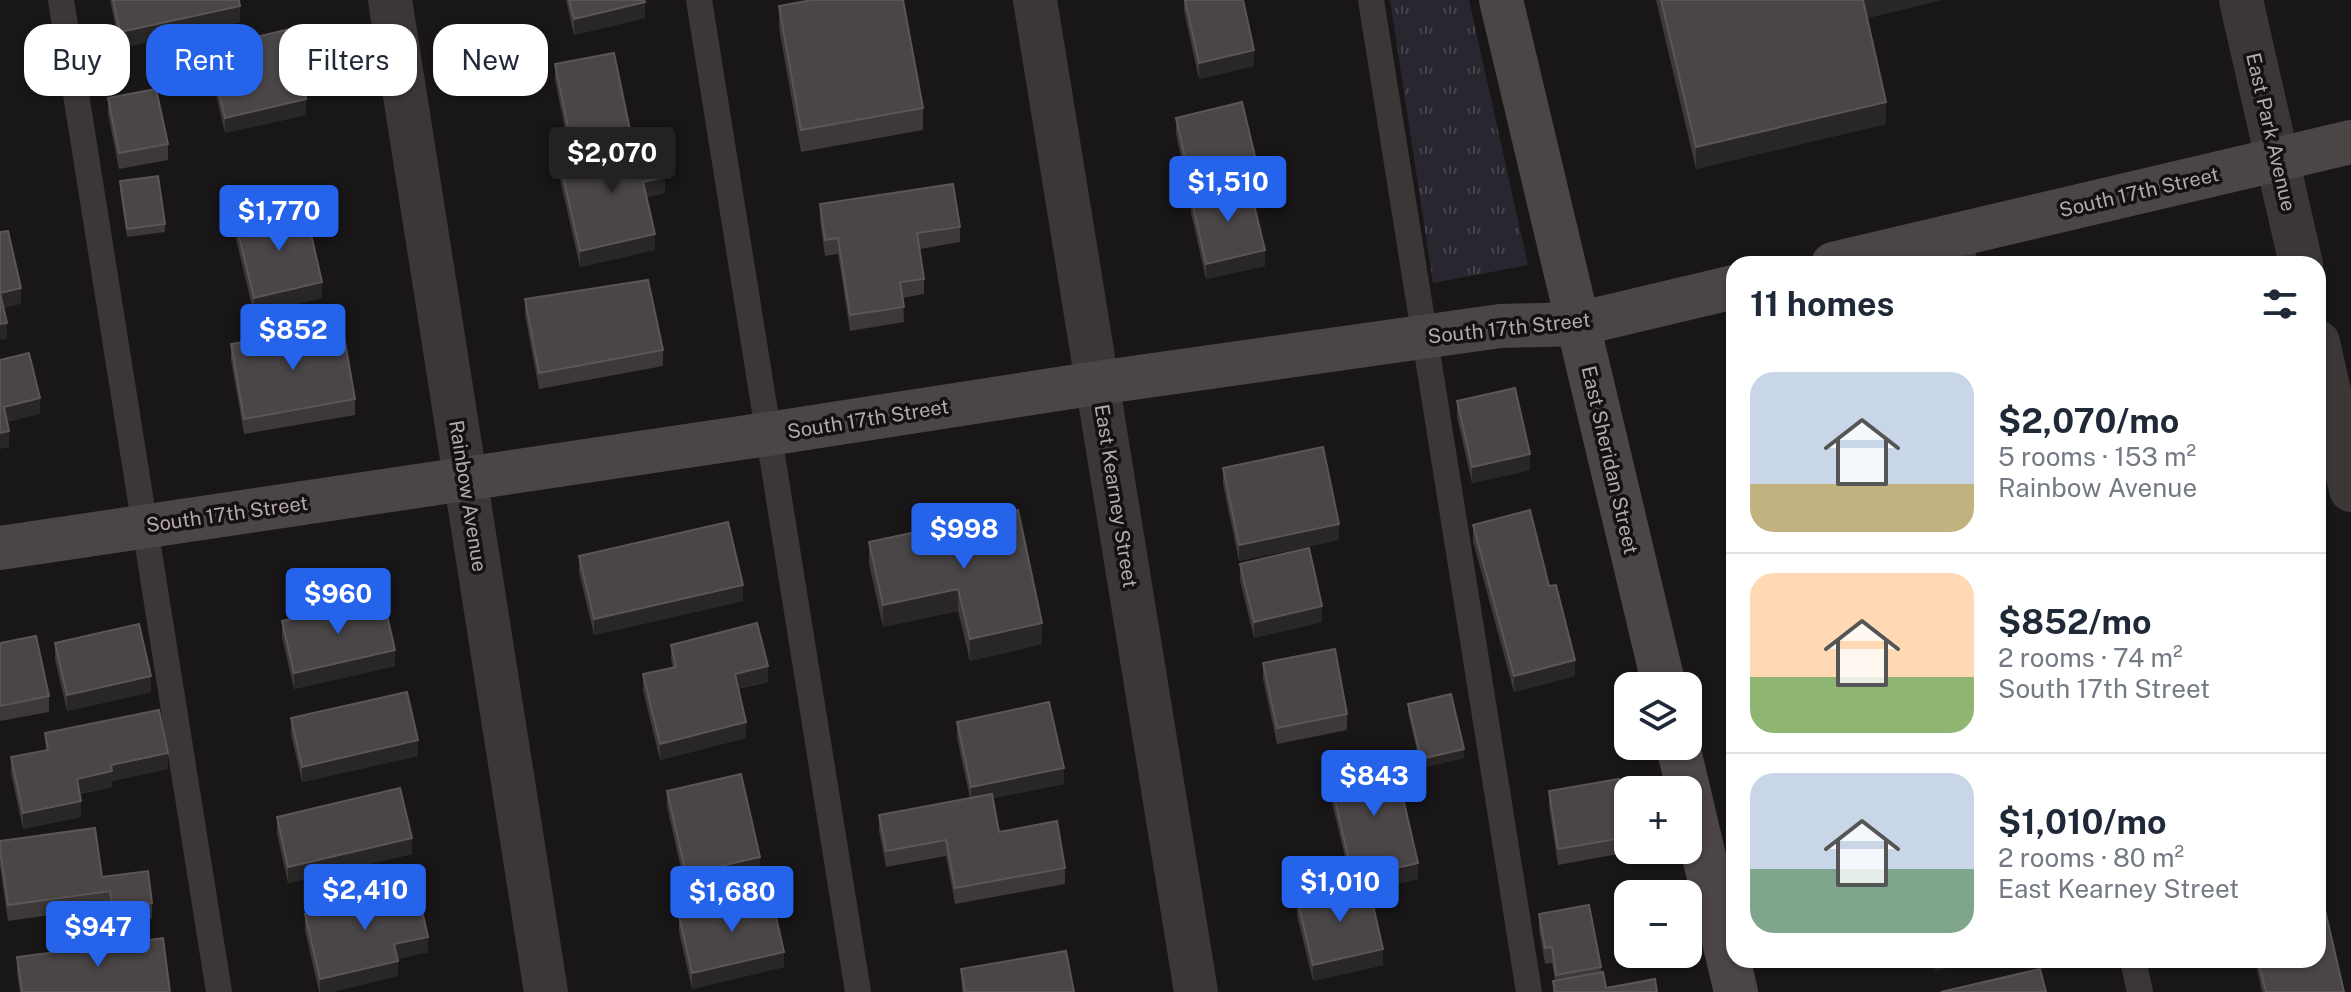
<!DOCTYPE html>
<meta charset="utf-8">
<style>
:root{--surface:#fff;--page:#f6f6f7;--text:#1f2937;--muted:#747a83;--line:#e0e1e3;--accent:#2563eb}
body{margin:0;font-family:"Public Sans",sans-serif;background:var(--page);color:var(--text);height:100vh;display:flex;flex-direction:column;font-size:30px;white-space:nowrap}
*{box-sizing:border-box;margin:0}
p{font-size:26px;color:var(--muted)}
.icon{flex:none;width:44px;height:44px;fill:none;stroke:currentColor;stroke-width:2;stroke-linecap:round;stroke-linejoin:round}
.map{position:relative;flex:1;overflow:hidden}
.side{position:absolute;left:1726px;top:256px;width:600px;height:712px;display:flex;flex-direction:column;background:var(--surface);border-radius:24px;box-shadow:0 2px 6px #0004}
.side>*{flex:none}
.banner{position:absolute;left:24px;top:24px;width:760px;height:72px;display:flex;gap:16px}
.tools{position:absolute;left:1614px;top:672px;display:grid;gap:16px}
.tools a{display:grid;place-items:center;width:88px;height:88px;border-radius:16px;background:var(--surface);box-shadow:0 2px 6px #0004;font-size:40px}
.price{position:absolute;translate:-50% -68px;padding:0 18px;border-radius:8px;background:var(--accent);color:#fff;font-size:26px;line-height:52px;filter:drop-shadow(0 2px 4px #0008)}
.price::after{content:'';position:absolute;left:50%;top:48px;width:24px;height:18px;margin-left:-12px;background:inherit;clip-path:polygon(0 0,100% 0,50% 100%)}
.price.current{background:#222;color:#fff}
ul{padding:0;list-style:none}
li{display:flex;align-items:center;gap:24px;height:200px;padding:0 24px}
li+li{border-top:2px solid var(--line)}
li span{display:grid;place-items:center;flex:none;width:224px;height:160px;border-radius:24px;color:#555}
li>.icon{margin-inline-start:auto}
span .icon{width:96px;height:96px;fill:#fffc;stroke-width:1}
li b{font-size:34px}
h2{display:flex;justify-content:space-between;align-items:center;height:96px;padding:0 24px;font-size:34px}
.chip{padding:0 28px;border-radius:24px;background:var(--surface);box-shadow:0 2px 6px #0004;font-size:28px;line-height:72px}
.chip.current{background:var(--accent);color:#fff}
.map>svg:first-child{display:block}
.park{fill:url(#park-tufts)}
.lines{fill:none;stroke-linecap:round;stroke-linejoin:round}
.lane{stroke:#3c3737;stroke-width:26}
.street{stroke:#3c3737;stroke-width:44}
.secondary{stroke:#4c4546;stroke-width:44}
.wall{fill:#3d3939}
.shaded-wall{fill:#292626}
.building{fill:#4a4546;stroke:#5b5555;stroke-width:2}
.labels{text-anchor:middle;stroke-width:7;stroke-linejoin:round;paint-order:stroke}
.street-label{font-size:20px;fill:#b7a8aa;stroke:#131111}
</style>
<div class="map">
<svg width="2351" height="992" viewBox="0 0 2351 992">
<defs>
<pattern id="park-tufts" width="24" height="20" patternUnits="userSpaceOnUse" patternTransform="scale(2)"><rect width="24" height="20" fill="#29262f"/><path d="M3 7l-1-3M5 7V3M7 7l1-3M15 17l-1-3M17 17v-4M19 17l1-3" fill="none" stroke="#46434a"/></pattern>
</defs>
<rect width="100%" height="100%" fill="#181616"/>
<polygon class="park" points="1390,0 1469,0 1528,265 1433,283"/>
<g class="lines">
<g class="lane">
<polyline points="61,0 219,992"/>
<polyline points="699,0 858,992"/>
<polyline points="1371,0 1529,992"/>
<polyline points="1958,235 1965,264"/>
<polyline points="2133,960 2140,992"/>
</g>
<g class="street">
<polyline points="390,0 546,992"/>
<polyline points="1035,0 1196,992"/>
<polyline points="2241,0 2301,264"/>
<polyline points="2318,342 2351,490"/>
</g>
<g class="secondary">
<polyline points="1501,0 1664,686"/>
<polyline points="1833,264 2351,142"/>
<polyline points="0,548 768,434 1097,383 1500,326 1578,324 1734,287"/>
<polyline points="1678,746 1736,992"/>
</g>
</g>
<g class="wall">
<polygon points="110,0 239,0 240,22 120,48"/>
<polygon points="566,0 644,0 645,18 574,35"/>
<polygon points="1184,0 1243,0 1254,66 1199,79 1184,11"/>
<polygon points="1656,0 1941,0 1867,18 1886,124 1696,169"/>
<polygon points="779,6 923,108 923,130 801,152 779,28"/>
<polygon points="209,48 306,115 225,133 209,64"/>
<polygon points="555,64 630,130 630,146 571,158 555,80"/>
<polygon points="108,98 168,144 168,160 119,169 108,114"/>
<polygon points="1176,118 1257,181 1190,196 1176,134"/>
<polygon points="560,163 665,193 647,197 655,250 580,267 560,179"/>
<polygon points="120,181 165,224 165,232 127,237 120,190"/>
<polygon points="1191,197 1265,266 1206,279 1191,213"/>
<polygon points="820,204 960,227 960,242 920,249 924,279 924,294 903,298 904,322 850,331 838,254 825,256 820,220"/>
<polygon points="236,224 322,298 254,314 236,239"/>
<polygon points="525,299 663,350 663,366 539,389 525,315"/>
<polygon points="231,344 355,399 355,415 244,434 231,360"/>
<polygon points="1457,401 1530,470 1472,483 1457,417"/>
<polygon points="1223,468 1339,540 1239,561 1223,484"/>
<polygon points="1018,510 1042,644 970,661 958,611 883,627 869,564 869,542"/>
<polygon points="1473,525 1575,676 1514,692 1473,541"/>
<polygon points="579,556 743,601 594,635 579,572"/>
<polygon points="1240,564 1322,622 1254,638 1240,580"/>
<polygon points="282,621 395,666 294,689 282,637"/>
<polygon points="0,643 49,696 49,712 0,721"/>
<polygon points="55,643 151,692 67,711 55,659"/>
<polygon points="671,645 768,682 738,689 746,738 660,760 643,690 643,674 673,668 671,660"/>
<polygon points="1263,663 1347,714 1347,730 1277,744 1263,679"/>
<polygon points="1408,704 1464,758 1421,768 1408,712"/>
<polygon points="291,718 418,756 302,782 291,734"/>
<polygon points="957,722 1064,784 993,798 999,832 1065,868 1065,884 955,904 946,856 886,867 879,831 879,815 970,798 957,738"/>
<polygon points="45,733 168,769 112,781 112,787 80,794 81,817 23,829 11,773 11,757 46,750"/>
<polygon points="1329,774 1418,879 1369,890 1383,965 1313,981 1297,915 1297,899 1352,886 1329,790"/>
<polygon points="667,791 760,873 686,890 667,807"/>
<polygon points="1549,791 1628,832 1629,852 1558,865 1549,807"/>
<polygon points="277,817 412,854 288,883 277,833"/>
<polygon points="0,841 102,877 152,903 152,919 113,925 110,907 8,921 0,866"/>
<polygon points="305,914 428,952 398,959 398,976 331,992 319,992 305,930"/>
<polygon points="1539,914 1601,967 1601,973 1606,988 1657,992 1553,992 1553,981 1555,980 1552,963 1545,964 1539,929"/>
<polygon points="679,916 784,967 692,989 679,932"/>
<polygon points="17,957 170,992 20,992 17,973"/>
<polygon points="2255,960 2318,960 2344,992 2262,992"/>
<polygon points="961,969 1074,992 962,992"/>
</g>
<g class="shaded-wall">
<polygon points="1862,0 1941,0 1862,19"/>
<polygon points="645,2 645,18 574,35 574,19"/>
<polygon points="240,6 240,22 120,48 120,32"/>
<polygon points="1254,50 1254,66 1199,79 1199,63"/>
<polygon points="306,99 306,115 225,133 225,118"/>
<polygon points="1886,102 1886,124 1696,169 1696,147"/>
<polygon points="1257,165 1257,181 1190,196 1190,180"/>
<polygon points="665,177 665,193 643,198 643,182"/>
<polygon points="655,234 655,250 580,267 580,251"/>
<polygon points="1265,250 1265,266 1206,279 1206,264"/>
<polygon points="322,282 322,298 254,314 254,298"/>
<polygon points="21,288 21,304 0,309 0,293"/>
<polygon points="7,323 7,339 0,340 0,324"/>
<polygon points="40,398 40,414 4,423 4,407"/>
<polygon points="9,431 9,447 0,449 0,433"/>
<polygon points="1530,454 1530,470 1472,483 1472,467"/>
<polygon points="1339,524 1339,540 1239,561 1239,545"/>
<polygon points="743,585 743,601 594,635 594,619"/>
<polygon points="958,589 958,611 883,627 883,605"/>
<polygon points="1322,606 1322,622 1254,638 1254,622"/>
<polygon points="1042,623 1042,644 970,661 970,639"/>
<polygon points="395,650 395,666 294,689 294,673"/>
<polygon points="1575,660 1575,676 1514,692 1514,676"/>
<polygon points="768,666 768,682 735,689 735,674"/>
<polygon points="151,676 151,692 67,711 67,695"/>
<polygon points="746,722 746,738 660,760 660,744"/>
<polygon points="418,740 418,756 302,782 302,767"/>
<polygon points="1464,749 1464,758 1421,768 1421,759"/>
<polygon points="168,753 168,769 112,781 112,787 77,794 77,779 111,765"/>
<polygon points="1064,768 1064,784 971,803 971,787"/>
<polygon points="81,801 81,817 23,829 23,813"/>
<polygon points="412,838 412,854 288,883 288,867"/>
<polygon points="760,857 760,873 686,890 686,874"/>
<polygon points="1418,863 1418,879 1353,894 1353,878"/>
<polygon points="2321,892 2321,908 2318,909 2318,893"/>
<polygon points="428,937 428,952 394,960 394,944"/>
<polygon points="1383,949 1383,965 1313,981 1313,965"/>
<polygon points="784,952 784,967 692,989 692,973"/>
<polygon points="1935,960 1978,960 1978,961 1935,971"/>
<polygon points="398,961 398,976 331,992 320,992 320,979"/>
</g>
<g class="building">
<polygon points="113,0 239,0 240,6 120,32"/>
<polygon points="569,0 644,0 645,2 574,19"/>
<polygon points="812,0 903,0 923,108 801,130 779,6"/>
<polygon points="1185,0 1243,0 1254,50 1199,63"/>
<polygon points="1661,0 1863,0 1886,102 1696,147"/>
<polygon points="290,29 306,99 225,118 209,48"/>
<polygon points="614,53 630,130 571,142 555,64"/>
<polygon points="156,89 168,144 119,153 108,98"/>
<polygon points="1242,102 1257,165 1190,180 1176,118"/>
<polygon points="656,141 665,177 643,182 655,234 580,251 560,163"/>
<polygon points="158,176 165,224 127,229 120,181"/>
<polygon points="953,184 960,227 917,233 924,279 900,282 904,307 850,315 838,238 825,240 820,204"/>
<polygon points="1249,184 1265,250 1206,264 1191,197"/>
<polygon points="305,208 322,282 254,298 236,224"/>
<polygon points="8,231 21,288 0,293 7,323 0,324 0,232"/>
<polygon points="648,280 663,350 539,373 525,299"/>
<polygon points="342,325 355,399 244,419 231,344"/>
<polygon points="29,353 40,398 4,407 9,431 0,433 0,360"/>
<polygon points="1515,388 1530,454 1472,467 1457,401"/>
<polygon points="1323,447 1339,524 1239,545 1223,468"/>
<polygon points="1018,510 1042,623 970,639 958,589 883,605 869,542"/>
<polygon points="1530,510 1549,586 1556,585 1575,660 1514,676 1473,525"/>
<polygon points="728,522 743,585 594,619 579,556"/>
<polygon points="1309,548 1322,606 1254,622 1240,564"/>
<polygon points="383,598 395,650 294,673 282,621"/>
<polygon points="757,623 768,666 735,674 746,722 660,744 643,674 676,667 671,645"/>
<polygon points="139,624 151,676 67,695 55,643"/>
<polygon points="36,636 49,696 0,706 0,643"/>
<polygon points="1335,649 1347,714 1277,728 1263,663"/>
<polygon points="407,692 418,740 302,767 291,718"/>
<polygon points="1451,694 1464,749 1421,759 1408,704"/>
<polygon points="1049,702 1064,768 971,787 957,722"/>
<polygon points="159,710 168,753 111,765 112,771 77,779 81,801 23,813 11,757 48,750 45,733"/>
<polygon points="1394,759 1418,863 1353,878 1329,774"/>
<polygon points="741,774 760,857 686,874 667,791"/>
<polygon points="1619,779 1628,837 1558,849 1549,791"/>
<polygon points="400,788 412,838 288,867 277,817"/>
<polygon points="992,794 999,832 1057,821 1065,868 955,888 946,840 886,851 879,815"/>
<polygon points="95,828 102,877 148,871 152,903 113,909 110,891 8,905 0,850 0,841"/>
<polygon points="2318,878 2321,892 2318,893"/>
<polygon points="1368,883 1383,949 1313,965 1297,899"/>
<polygon points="417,888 428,937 394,944 398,961 320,979 305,914"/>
<polygon points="771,895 784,952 692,973 679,916"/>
<polygon points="1589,905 1601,967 1556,975 1552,947 1545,948 1539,914"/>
<polygon points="2325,910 2344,992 2266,992 2258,960 2318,960 2318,911"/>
<polygon points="163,938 170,992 22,992 17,957"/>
<polygon points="1066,951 1074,992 965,992 961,969"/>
<polygon points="2040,969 2046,992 1941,992"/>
<polygon points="1603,972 1606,988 1655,979 1657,992 1555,992 1553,981"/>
</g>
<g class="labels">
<g class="street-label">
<text transform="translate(2271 132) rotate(77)" y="7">East Park Avenue</text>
<text transform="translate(2139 192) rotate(-13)" y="7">South 17th Street</text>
<text transform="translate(1509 328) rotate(-6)" y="7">South 17th Street</text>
<text transform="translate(868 419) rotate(-9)" y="7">South 17th Street</text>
<text transform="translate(1610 460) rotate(77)" y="7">East Sheridan Street</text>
<text transform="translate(468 496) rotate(81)" y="7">Rainbow Avenue</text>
<text transform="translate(1116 496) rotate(81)" y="7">East Kearney Street</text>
<text transform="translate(227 514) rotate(-8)" y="7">South 17th Street</text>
</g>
</g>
</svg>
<div class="tools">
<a><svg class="icon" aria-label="layers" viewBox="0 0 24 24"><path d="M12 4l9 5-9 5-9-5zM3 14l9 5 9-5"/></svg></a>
<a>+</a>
<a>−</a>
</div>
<b class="price current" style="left:612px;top:195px">$2,070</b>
<b class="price" style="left:1228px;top:224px">$1,510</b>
<b class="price" style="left:279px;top:253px">$1,770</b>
<b class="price" style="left:293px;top:372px">$852</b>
<b class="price" style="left:964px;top:571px">$998</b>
<b class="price" style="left:338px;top:636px">$960</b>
<b class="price" style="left:1374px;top:818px">$843</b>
<b class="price" style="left:1340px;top:924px">$1,010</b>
<b class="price" style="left:365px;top:932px">$2,410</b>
<b class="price" style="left:732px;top:934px">$1,680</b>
<b class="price" style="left:98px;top:969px">$947</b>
<div class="banner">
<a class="chip">Buy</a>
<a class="chip current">Rent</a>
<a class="chip">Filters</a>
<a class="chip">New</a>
</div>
<section class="side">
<h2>11 homes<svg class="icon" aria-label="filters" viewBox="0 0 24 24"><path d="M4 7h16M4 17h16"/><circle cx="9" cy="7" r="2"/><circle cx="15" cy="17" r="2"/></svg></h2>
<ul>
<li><span style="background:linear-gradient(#c9d6e8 70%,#c2b280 0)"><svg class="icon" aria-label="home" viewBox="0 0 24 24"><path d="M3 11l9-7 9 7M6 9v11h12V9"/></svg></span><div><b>$2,070/mo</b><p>5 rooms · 153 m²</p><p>Rainbow Avenue</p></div></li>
<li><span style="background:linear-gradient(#ffd9b3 65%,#8fb573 0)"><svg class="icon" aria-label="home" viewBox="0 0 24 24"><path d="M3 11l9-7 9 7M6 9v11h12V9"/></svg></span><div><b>$852/mo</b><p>2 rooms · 74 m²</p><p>South 17th Street</p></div></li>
<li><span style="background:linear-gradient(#c9d6e8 60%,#7fa58c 0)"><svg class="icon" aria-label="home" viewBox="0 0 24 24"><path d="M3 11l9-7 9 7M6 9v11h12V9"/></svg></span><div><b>$1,010/mo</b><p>2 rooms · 80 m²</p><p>East Kearney Street</p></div></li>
</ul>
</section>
</div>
